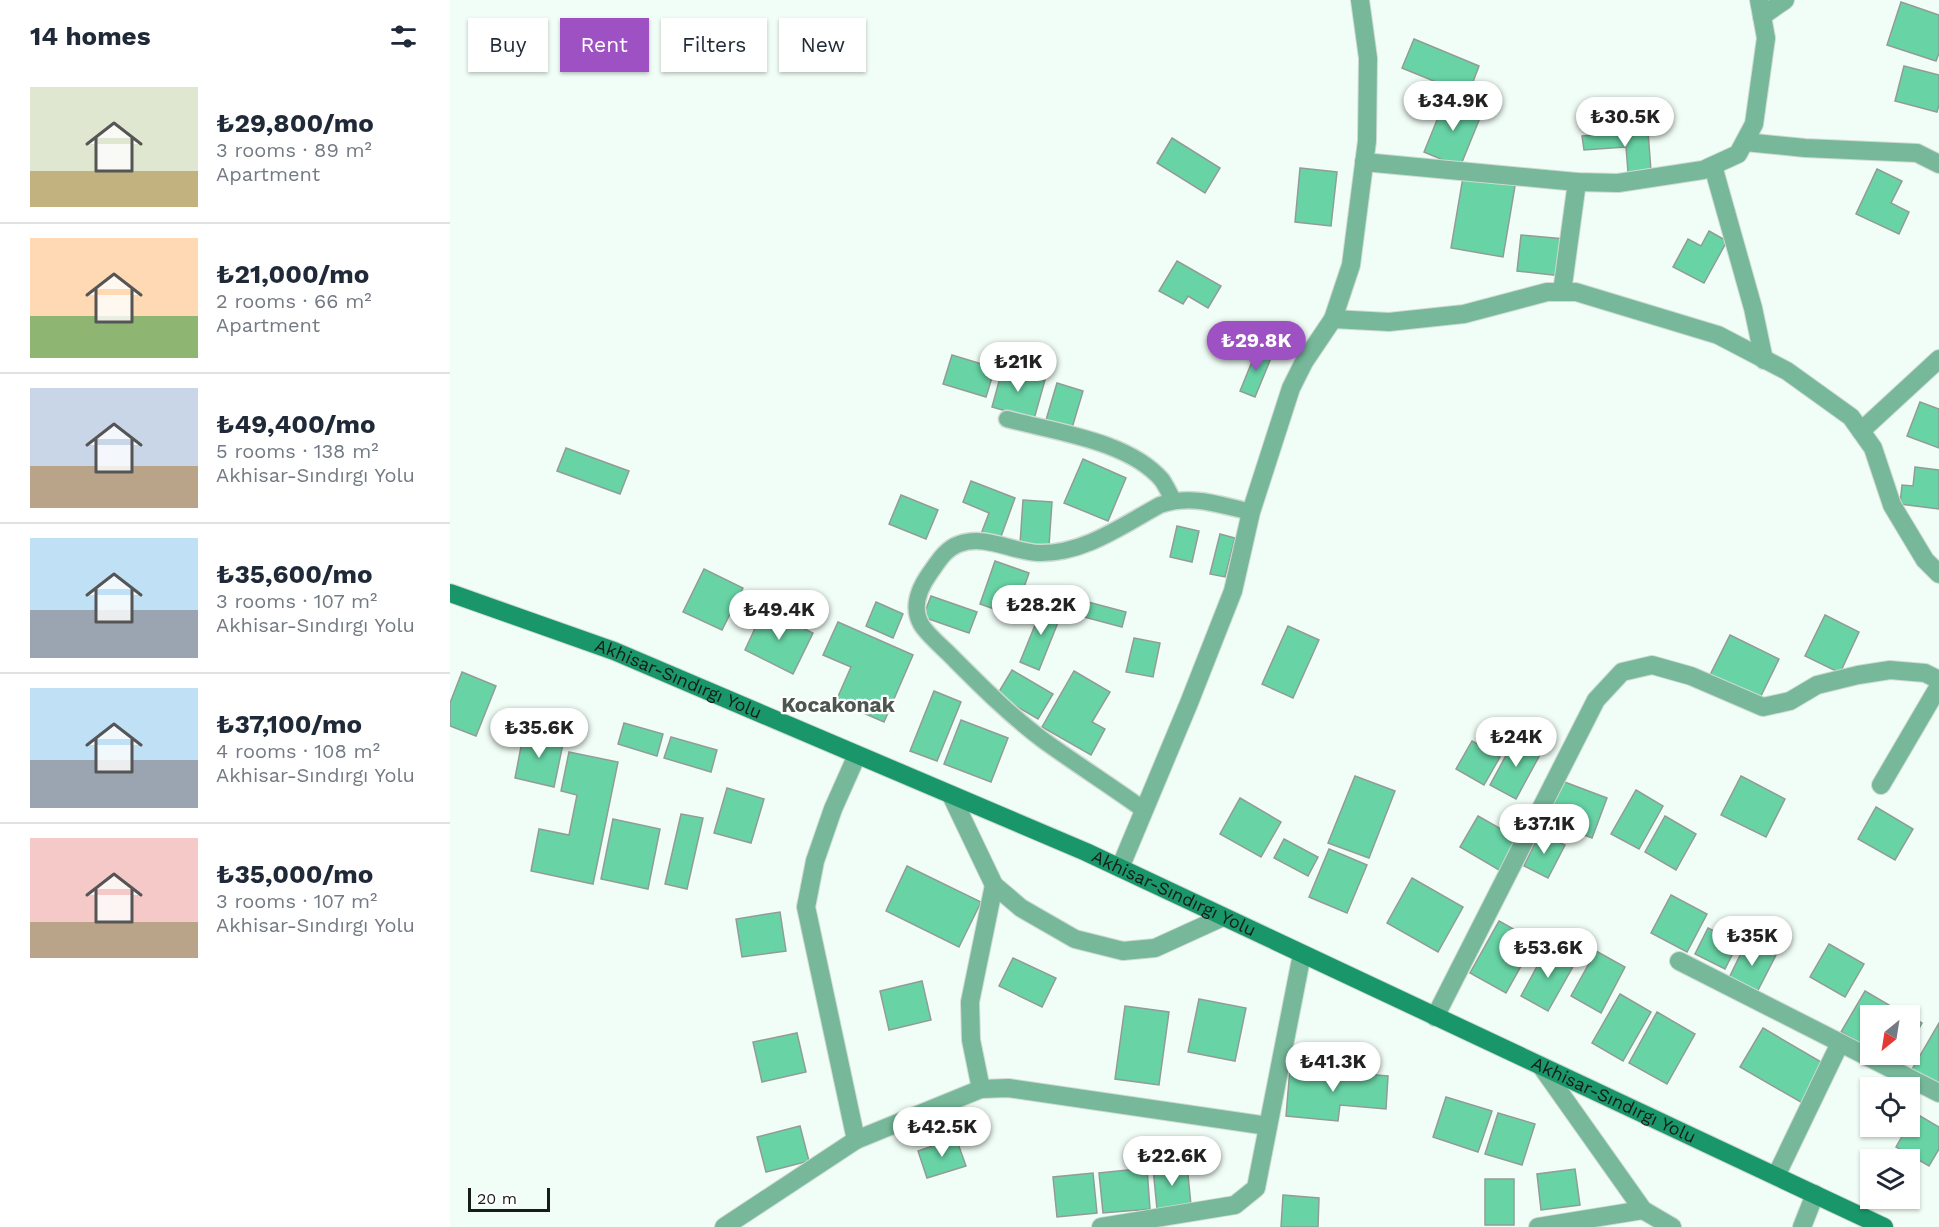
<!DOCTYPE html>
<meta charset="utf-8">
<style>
:root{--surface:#fff;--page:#f6f6f7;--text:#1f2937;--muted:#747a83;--line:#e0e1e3;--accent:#9d51c3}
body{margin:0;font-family:"Work Sans",sans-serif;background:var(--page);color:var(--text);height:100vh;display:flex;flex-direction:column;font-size:22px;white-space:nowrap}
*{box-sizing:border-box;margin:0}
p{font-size:20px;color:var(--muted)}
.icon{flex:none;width:33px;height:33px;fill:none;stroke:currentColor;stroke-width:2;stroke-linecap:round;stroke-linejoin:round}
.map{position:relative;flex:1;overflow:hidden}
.panel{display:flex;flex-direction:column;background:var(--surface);width:450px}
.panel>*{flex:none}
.top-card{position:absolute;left:18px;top:18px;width:570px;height:54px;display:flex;gap:12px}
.needle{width:39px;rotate:210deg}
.tools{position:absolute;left:1410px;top:1005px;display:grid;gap:12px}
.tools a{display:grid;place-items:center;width:60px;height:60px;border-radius:0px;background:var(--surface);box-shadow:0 2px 4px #0004;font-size:30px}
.scale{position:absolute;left:18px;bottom:15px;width:82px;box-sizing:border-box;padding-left:6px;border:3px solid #171b19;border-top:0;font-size:16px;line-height:21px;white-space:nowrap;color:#171b19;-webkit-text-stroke:4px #fff;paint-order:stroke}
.price{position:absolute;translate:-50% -51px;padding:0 14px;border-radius:21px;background:#fff;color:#222;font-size:20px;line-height:39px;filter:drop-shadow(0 2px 3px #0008)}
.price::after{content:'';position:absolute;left:50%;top:36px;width:18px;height:14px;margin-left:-9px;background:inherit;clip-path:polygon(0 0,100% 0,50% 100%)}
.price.selected{background:var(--accent);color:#fff}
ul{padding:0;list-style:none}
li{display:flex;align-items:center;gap:18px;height:150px;padding:0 30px}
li+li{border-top:2px solid var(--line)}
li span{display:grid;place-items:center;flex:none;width:168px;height:120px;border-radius:0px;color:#555}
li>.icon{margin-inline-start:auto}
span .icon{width:72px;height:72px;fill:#fffc;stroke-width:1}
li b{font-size:26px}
h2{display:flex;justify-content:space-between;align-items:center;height:72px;padding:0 30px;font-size:26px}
.tag{padding:0 21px;border-radius:0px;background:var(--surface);box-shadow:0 2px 4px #0004;font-size:21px;line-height:54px}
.tag.selected{background:var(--accent);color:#fff}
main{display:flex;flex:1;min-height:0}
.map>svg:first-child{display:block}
.building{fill:#68d4a5;stroke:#919c96;stroke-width:1.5}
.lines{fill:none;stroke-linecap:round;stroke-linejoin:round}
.lane-casing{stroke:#cedad3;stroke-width:19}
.street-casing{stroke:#cedad3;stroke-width:20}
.secondary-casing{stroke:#cedad3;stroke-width:20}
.lane{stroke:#76b899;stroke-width:16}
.street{stroke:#76b899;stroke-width:18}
.secondary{stroke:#19976b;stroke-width:18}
.labels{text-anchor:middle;stroke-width:4.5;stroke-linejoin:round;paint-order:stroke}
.street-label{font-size:18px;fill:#171b19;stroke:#fff}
.quarter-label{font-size:21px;font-weight:bold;fill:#4d5752;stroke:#fff}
</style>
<main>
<section class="panel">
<h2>14 homes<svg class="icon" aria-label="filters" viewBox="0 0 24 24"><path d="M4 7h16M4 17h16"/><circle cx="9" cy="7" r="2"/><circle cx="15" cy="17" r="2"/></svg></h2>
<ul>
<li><span style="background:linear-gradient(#dfe7d0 70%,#c2b280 0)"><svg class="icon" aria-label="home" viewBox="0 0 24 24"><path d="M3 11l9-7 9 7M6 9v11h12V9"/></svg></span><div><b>₺29,800/mo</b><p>3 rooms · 89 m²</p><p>Apartment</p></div></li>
<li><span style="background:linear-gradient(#ffd9b3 65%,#8fb573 0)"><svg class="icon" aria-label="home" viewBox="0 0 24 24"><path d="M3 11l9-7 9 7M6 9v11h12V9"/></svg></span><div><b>₺21,000/mo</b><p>2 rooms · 66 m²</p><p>Apartment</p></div></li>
<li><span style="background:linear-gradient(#c9d6e8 65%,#b9a48a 0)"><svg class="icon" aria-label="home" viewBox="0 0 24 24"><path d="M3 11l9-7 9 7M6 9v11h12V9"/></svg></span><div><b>₺49,400/mo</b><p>5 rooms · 138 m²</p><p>Akhisar-Sındırgı Yolu</p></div></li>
<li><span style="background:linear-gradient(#bfe0f5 60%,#9aa5b1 0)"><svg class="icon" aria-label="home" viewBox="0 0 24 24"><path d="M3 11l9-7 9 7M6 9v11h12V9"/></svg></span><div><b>₺35,600/mo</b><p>3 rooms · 107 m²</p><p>Akhisar-Sındırgı Yolu</p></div></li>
<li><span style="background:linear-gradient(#bfe0f5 60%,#9aa5b1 0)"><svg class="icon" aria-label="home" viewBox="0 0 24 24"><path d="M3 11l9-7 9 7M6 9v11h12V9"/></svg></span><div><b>₺37,100/mo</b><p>4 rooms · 108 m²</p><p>Akhisar-Sındırgı Yolu</p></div></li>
<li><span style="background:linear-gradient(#f6c9c9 70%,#b9a48a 0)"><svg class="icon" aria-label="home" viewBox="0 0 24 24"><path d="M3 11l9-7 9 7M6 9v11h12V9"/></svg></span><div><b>₺35,000/mo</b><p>3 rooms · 107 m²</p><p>Akhisar-Sındırgı Yolu</p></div></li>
</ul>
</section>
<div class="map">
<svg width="1489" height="1227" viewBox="0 0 1489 1227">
<rect width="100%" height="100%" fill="#f1fef7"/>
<g class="building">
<polygon points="1451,2 1489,15 1489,53 1486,61 1437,45"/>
<polygon points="964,39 1029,66 1018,95 952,68"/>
<polygon points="1454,66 1489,75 1489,105 1487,112 1445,101"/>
<polygon points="996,98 1032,113 1010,167 974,152"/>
<polygon points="1198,131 1201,171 1178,172 1176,147 1134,150 1132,136"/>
<polygon points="722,138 770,168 755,193 707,163"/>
<polygon points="850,168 887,172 881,226 845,222"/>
<polygon points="1427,169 1452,181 1441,203 1459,212 1449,234 1406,214"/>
<polygon points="1013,177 1065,186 1053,257 1001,248"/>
<polygon points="1259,231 1277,241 1254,283 1223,267 1238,239 1251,246"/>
<polygon points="1071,235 1115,239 1111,276 1067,271"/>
<polygon points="727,261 771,286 758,308 738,296 733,304 709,291"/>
<polygon points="808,347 823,353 805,397 790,391"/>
<polygon points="502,355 545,368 536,397 493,384"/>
<polygon points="553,367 595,380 584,419 542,407"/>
<polygon points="607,383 633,391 622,428 596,420"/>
<polygon points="1470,402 1489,409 1489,448 1457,436"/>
<polygon points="116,448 179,471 170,494 107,471"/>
<polygon points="633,459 676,478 658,521 614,503"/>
<polygon points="1465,467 1489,470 1489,509 1450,504 1452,485 1463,486"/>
<polygon points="521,481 565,498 549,542 531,534 539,513 513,502"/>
<polygon points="451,495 488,510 476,539 439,524"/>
<polygon points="573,500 602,502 599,546 570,544"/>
<polygon points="727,526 749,531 742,562 720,557"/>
<polygon points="770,534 785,538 775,577 760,574"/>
<polygon points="545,561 579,573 564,616 530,604"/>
<polygon points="254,569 293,588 272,630 233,612"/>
<polygon points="481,596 527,612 519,633 473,617"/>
<polygon points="623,598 676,612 672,627 619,613"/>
<polygon points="426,602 453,614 443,638 416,626"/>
<polygon points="594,603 613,610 589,670 570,662"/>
<polygon points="314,609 363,633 343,674 295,650"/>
<polygon points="1375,615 1409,632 1390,673 1355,656"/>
<polygon points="388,622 463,655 434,722 386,701 401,667 373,655"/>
<polygon points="838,626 869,640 843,698 812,684"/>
<polygon points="1280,635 1329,659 1308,702 1259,677"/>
<polygon points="684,638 710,643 703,677 676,672"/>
<polygon points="562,670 603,694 588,719 547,695"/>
<polygon points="624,671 660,692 642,722 655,729 641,755 592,727"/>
<polygon points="12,672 46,686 26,736 0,726 0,703"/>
<polygon points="484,691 511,702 487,761 460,751"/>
<polygon points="511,720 558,738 541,782 494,764"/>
<polygon points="174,723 213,734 207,756 168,744"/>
<polygon points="74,731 114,739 104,787 65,778"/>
<polygon points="221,737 267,750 261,772 214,758"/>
<polygon points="1066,737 1092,751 1066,799 1040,785"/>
<polygon points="1022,741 1050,757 1034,785 1006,769"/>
<polygon points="119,752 168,762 143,884 81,871 89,829 119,835 127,795 111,791"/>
<polygon points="905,776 945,791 919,858 878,843"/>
<polygon points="1291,776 1335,799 1316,837 1271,815"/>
<polygon points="1112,781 1157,798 1142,838 1098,821"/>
<polygon points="277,788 314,799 301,843 264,833"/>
<polygon points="1186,790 1213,806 1189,849 1161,834"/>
<polygon points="790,798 831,822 811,857 770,834"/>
<polygon points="1426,807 1463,829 1445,860 1408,839"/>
<polygon points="231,814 253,818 237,889 215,884"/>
<polygon points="1028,816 1067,838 1049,870 1010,847"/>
<polygon points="1215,816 1246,834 1226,870 1195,852"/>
<polygon points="163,819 210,829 198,889 151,879"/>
<polygon points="1090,833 1115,845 1098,878 1074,866"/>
<polygon points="834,839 868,857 858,876 824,858"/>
<polygon points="879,849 917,865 897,913 859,897"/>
<polygon points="457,866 531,902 509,947 436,911"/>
<polygon points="962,878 1013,907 988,952 937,923"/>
<polygon points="1221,895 1257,914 1237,952 1201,933"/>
<polygon points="330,912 336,951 292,957 286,919"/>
<polygon points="1049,921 1085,941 1056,993 1020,973"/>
<polygon points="1258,928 1288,943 1275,969 1245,954"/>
<polygon points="1297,941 1326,955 1306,994 1278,980"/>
<polygon points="1379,944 1414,964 1395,997 1360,977"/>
<polygon points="1097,948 1125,963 1098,1011 1071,996"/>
<polygon points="1146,951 1175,967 1151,1013 1121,996"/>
<polygon points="563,958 606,978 592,1007 549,986"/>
<polygon points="472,981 481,1020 439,1030 430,991"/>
<polygon points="1415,991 1439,1005 1432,1016 1420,1016 1420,1036 1415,1046 1391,1032"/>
<polygon points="1170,994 1201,1012 1173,1061 1142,1043"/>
<polygon points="749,999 796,1008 785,1061 738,1052"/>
<polygon points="675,1006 719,1012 709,1085 665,1079"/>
<polygon points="1207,1012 1245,1034 1217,1084 1179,1063"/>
<polygon points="1460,1016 1472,1023 1460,1045"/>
<polygon points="1489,1023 1489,1087 1461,1071"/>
<polygon points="1313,1028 1378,1066 1356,1105 1290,1067"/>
<polygon points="347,1033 356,1072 312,1082 303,1042"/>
<polygon points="1433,1054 1455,1054 1449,1064"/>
<polygon points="840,1068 938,1076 936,1109 890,1105 888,1121 836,1116"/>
<polygon points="996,1097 1042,1111 1028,1152 983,1137"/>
<polygon points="1048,1113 1085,1124 1072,1165 1035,1154"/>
<polygon points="1465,1113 1489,1127 1489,1149 1479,1166 1446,1147 1458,1126 1460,1126"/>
<polygon points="350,1126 359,1161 316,1172 307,1137"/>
<polygon points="506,1138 516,1166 477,1178 468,1151"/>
<polygon points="737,1165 741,1205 707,1209 703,1168"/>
<polygon points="697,1168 700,1209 653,1213 649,1173"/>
<polygon points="1125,1169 1130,1205 1091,1210 1087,1174"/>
<polygon points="643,1173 647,1213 607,1217 603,1177"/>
<rect x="1035" y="1179" width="29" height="46"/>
<polygon points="833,1195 869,1198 868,1227 831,1227"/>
</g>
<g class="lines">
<g class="lane-casing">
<g id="lane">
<path d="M 557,419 C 605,432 679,441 712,480 C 716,486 720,494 723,500"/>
<path d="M 694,810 C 661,786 626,764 593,740 C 561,716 533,688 505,660 C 496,650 476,634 471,624 C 461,606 470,587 480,573 C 488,562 495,549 509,544 C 535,534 562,552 589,553 C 634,554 673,525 710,505 C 743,494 769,505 801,512"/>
</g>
</g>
<g class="street-casing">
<g id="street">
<polyline points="1312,16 1335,0"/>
<polyline points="1295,142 1355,148 1467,153 1489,164"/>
<polyline points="914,162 1127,182 1168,183 1253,170 1288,154 1304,124 1316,38 1309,0"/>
<polyline points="1263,166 1303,308 1314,360"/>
<polyline points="1112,292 1127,182"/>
<polyline points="883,319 939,322 1014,314 1097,292 1126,292 1268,335 1337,371 1401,417 1423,448 1442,505 1475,560 1489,574"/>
<polyline points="1411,431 1489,359"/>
<polyline points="1431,785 1489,686"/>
<polyline points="501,795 544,885 571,908 625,939 673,951 705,948 773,917"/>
<polyline points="670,868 739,703 783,591 801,512 841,388 854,362 883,319 901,265 917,141 918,58 910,0"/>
<polyline points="1229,961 1489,1093"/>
<polyline points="985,1017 1146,700 1172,672 1202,665 1241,676 1313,707 1340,701 1367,685 1408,675 1440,670 1475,673 1489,680"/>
<polyline points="1091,1066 1193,1210 1222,1227"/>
<polyline points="531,1089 521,1040 520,1002 544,885"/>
<polyline points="406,1140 356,907 365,861 383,809 407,755"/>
<polyline points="1326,1176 1390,1043"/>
<polyline points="274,1227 406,1140 531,1089 558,1088 818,1126"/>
<polyline points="651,1227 785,1205 806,1188 852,954"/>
<polyline points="1088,1227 1193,1210"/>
<polyline points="1352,1227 1365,1194"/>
</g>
</g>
<g class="secondary-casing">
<g id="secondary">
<path id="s1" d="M 0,593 L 164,651 L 636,852 L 1434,1227"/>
</g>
</g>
<use href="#lane" class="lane"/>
<use href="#street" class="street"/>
<use href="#secondary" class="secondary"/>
</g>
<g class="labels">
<g class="street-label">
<text dy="6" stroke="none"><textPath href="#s1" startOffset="244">Akhisar-Sındırgı Yolu</textPath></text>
<text dy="6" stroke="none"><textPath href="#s1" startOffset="784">Akhisar-Sındırgı Yolu</textPath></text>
<text dy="6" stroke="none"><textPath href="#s1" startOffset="1270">Akhisar-Sındırgı Yolu</textPath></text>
</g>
<g class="quarter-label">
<text x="388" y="712">Kocakonak</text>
</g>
</g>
</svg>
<div class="tools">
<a><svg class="needle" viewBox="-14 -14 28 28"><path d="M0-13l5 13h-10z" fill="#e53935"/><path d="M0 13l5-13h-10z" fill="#747a83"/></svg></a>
<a><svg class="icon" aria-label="locate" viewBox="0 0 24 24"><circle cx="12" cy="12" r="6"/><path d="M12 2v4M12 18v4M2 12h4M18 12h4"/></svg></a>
<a><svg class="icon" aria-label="layers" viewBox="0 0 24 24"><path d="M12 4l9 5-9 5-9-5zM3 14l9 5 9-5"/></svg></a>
</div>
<div class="scale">20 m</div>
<b class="price" style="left:1003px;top:132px">₺34.9K</b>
<b class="price" style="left:1175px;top:148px">₺30.5K</b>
<b class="price selected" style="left:806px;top:372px">₺29.8K</b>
<b class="price" style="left:568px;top:393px">₺21K</b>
<b class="price" style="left:591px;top:636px">₺28.2K</b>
<b class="price" style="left:329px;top:641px">₺49.4K</b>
<b class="price" style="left:89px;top:759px">₺35.6K</b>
<b class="price" style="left:1066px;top:768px">₺24K</b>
<b class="price" style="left:1094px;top:855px">₺37.1K</b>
<b class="price" style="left:1302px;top:967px">₺35K</b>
<b class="price" style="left:1098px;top:979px">₺53.6K</b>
<b class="price" style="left:883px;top:1093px">₺41.3K</b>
<b class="price" style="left:492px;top:1158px">₺42.5K</b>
<b class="price" style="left:722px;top:1187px">₺22.6K</b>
<div class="top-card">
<a class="tag">Buy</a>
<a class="tag selected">Rent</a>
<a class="tag">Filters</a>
<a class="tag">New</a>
</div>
</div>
</main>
